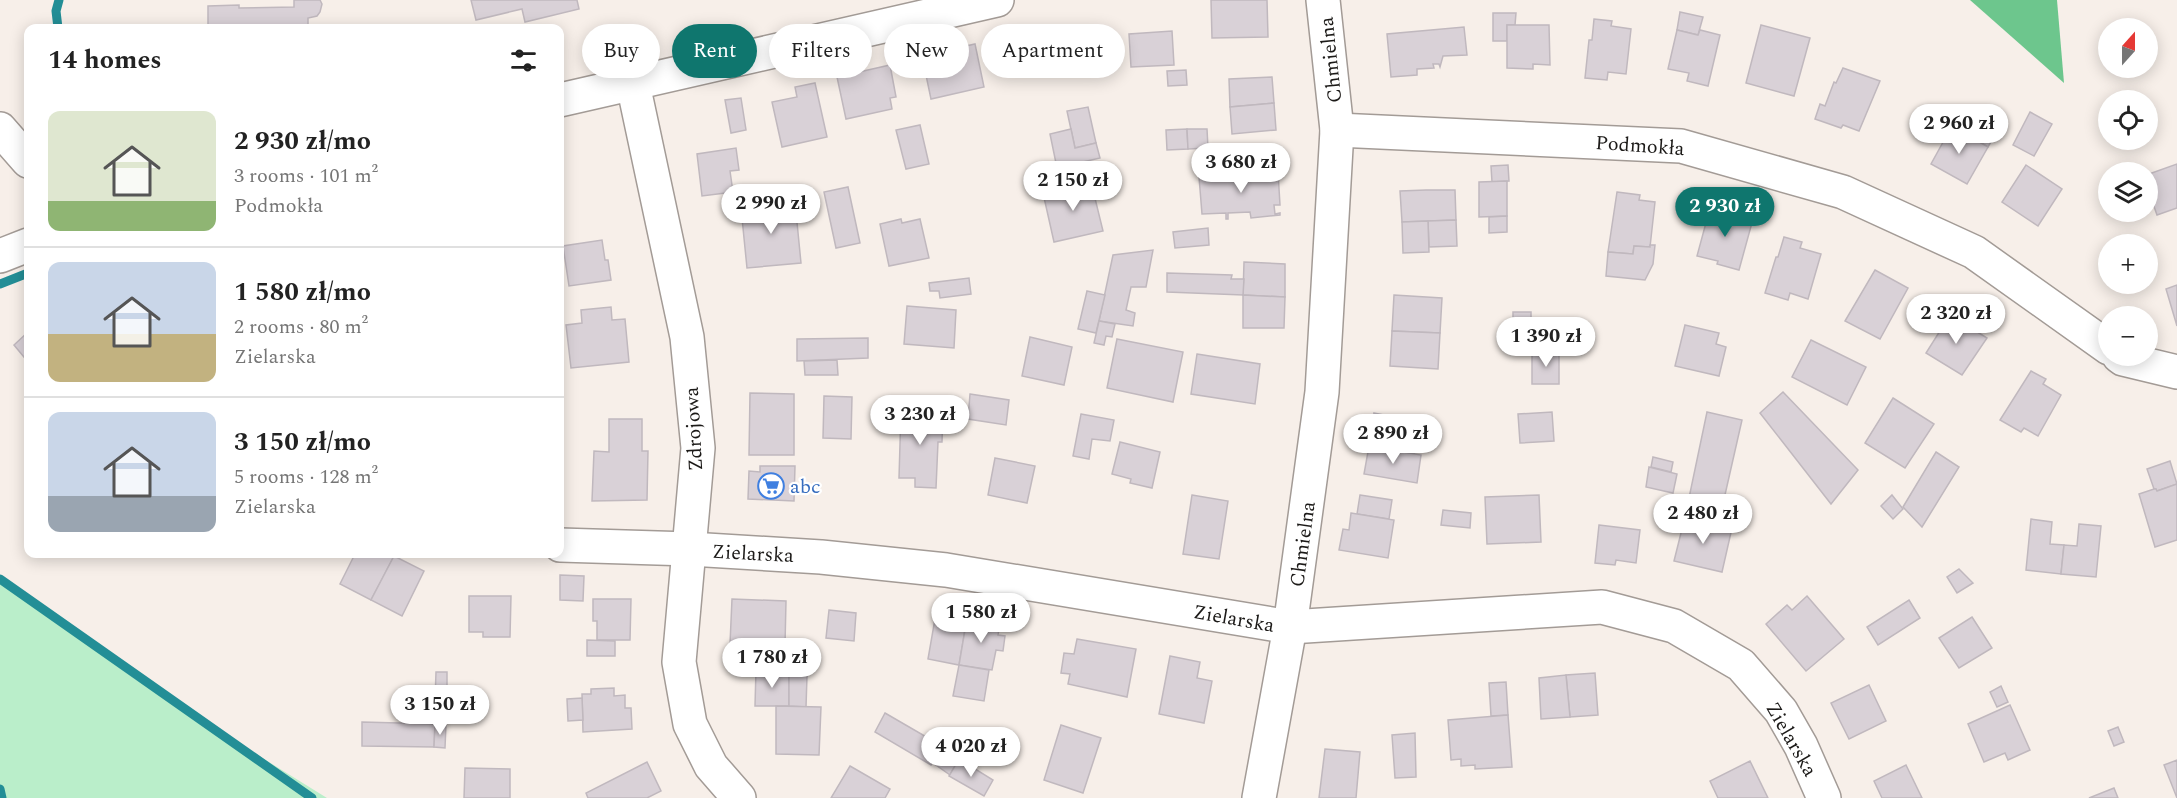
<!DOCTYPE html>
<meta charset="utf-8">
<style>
:root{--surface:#fff;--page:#f6f6f6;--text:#222;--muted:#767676;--line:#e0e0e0;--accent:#0f766e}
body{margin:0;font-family:Spectral,serif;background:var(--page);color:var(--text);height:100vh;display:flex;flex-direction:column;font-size:22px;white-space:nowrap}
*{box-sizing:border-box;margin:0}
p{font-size:20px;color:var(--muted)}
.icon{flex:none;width:33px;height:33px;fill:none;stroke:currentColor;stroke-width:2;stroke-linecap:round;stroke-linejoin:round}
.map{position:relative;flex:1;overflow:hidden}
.details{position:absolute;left:24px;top:24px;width:540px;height:534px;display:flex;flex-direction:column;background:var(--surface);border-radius:12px;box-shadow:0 3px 15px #0003}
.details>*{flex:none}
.banner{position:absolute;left:582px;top:24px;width:570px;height:54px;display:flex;gap:12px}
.needle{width:39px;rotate:21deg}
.tools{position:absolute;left:2098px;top:18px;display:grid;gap:12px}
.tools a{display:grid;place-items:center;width:60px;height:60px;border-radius:50%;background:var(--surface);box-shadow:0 3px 15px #0003;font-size:30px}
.price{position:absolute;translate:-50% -51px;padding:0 14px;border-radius:21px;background:#fff;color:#222;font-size:20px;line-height:39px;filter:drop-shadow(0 2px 3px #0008)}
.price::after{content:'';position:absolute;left:50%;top:36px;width:18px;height:14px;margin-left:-9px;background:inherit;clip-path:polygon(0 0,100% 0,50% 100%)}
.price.active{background:var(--accent);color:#fff}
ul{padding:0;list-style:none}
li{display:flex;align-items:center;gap:18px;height:150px;padding:0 24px}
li+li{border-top:2px solid var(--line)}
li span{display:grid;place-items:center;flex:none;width:168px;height:120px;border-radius:12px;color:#555}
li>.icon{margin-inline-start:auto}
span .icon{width:72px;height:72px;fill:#fffc;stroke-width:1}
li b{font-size:26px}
h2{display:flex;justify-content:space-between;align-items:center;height:72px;padding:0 24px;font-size:26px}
.tag{padding:0 21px;border-radius:27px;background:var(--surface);box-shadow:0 3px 15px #0003;font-size:21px;line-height:54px}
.tag.active{background:var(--accent);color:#fff}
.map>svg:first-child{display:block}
.green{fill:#baeeca}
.forest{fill:#6dc68d}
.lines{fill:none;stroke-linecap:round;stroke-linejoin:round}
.stream{stroke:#238e96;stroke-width:9}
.building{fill:#d9d1d7;stroke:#c0b8be;stroke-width:1.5}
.minor-casing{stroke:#a39b96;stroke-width:36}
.minor{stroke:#fff;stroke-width:33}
.labels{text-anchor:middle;stroke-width:4.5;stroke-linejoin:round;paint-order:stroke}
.street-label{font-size:20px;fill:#1c1a18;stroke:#fff}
.shop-label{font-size:20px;fill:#366cbe;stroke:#fff;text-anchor:start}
</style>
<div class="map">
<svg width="2177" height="798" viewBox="0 0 2177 798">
<rect width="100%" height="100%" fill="#f7efe9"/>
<polygon class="green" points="0,581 135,679 327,798 0,798"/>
<polygon class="forest" points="1970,0 2057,0 2064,83"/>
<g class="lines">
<g class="stream">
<polyline points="58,28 56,11 59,0"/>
<polyline points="0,284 28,273"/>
<polyline points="0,579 312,798"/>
<polyline points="0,789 2,798"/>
</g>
</g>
<g class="building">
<polygon points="294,0 320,0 322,4 320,12 317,16 308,18 308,28 208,28 208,6 239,5 239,8 294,7"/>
<polygon points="471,0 577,0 579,9 525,22 522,9 476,20"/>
<polygon points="1211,0 1267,0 1268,37 1212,38"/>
<polygon points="1680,12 1703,17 1698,35 1677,30"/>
<polygon points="1493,13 1516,13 1515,25 1507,25 1507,41 1493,41"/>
<polygon points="1594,19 1612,21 1611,26 1631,29 1626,74 1608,72 1607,80 1585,78 1589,40 1592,40"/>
<polygon points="1507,25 1549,25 1550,65 1533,64 1533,69 1507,68"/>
<polygon points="1761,25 1810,38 1794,96 1746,83"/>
<polygon points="1464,27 1467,55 1443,56 1440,67 1439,64 1433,64 1434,68 1417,69 1417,75 1391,77 1387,34"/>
<polygon points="1677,30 1698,35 1700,30 1720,35 1708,86 1687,81 1689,73 1668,69"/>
<polygon points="1172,31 1174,65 1131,67 1129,34"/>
<polygon points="975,44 984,87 931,99 922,56"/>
<polygon points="890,65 896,97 890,98 892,109 846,119 837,77"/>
<polygon points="1843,68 1880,81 1859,131 1843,125 1841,128 1815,119 1820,104 1825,106 1834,82 1836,83"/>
<polygon points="1186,70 1187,85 1168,86 1167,71"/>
<polygon points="1272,77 1274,103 1230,107 1229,79"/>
<polygon points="815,83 827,137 782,147 772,102 797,97 795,87"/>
<polygon points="741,98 746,130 731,133 725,100"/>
<polygon points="1274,103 1276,130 1232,134 1230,107"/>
<polygon points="1088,107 1096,143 1075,148 1067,111"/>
<polygon points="2030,112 2052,124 2034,156 2013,145"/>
<polygon points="1971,115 1998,130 1988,147 1962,131"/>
<polygon points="920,125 929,164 906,169 896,130"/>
<polygon points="1952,126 1988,147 1967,184 1931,164"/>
<polygon points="1071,129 1075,148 1096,143 1100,158 1057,168 1050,134"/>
<polygon points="1187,129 1188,149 1167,150 1166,130"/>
<polygon points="1187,129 1207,129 1208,148 1188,149"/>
<polygon points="736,148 739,170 730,171 733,192 702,196 697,154"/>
<polygon points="2177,164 2177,208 2157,215 2150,195 2156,193 2149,174"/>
<polygon points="1508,165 1509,181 1492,182 1491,166"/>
<polygon points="2026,165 2062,189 2038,226 2002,202"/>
<polygon points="1278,172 1280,205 1274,205 1275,214 1280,213 1280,215 1251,218 1250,212 1228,213 1228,219 1226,219 1226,213 1202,214 1199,177"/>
<polygon points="1507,181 1507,216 1479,217 1479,182"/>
<polygon points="1091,182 1103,231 1054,242 1043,193"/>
<polygon points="848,187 860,243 836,248 824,192"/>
<polygon points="1426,190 1455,190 1456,220 1402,222 1400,191"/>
<polygon points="1617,192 1640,195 1639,200 1655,202 1650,247 1634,246 1633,254 1608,252"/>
<polygon points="795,202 801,263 747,268 741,208"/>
<polygon points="1710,208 1753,219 1739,270 1717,264 1718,261 1697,256"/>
<polygon points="1507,216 1507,232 1489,233 1489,217"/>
<polygon points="901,219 902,223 920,219 929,258 889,266 880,224"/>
<polygon points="1456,220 1457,246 1429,247 1428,221"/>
<polygon points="1428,221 1429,252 1403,253 1402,222"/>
<polygon points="1208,228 1209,245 1175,248 1173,232"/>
<polygon points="1784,237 1802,242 1800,248 1821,254 1808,299 1790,293 1788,300 1765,293 1776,257 1778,257"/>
<polygon points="602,240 605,260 608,260 611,280 569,286 563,246"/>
<polygon points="1650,245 1655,245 1653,264 1645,280 1606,276 1608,252 1633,254 1634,246 1650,247"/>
<polygon points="1153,250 1146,287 1131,287 1126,310 1135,313 1133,326 1099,321 1113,255"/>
<polygon points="1244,262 1285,264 1285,297 1243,295"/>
<polygon points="1875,270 1908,288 1880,339 1845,321"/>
<polygon points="1167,273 1232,275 1231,279 1244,279 1243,295 1167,292"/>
<polygon points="969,278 971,294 940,298 939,291 930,291 929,283"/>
<polygon points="2177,285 2177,326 2166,289"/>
<polygon points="1087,291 1105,295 1096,333 1078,329"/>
<polygon points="1243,295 1285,297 1284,328 1243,328"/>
<polygon points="1394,295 1442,298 1440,333 1392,331"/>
<polygon points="907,306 956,310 954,348 904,344"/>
<polygon points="611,307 612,320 625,319 629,362 571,368 566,325 582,323 581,310"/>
<rect x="1513" y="312" width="18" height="13"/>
<polygon points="1950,315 1987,338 1962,375 1926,353"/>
<polygon points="1099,321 1115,324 1112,337 1106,336 1104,345 1094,343"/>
<polygon points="1513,325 1531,325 1531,339 1513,338"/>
<polygon points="1685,325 1719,333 1716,344 1726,347 1719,376 1675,366"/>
<polygon points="1392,331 1440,333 1438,369 1390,366"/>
<polygon points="28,332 28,362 14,345"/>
<polygon points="1030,337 1072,347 1064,385 1022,376"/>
<polygon points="868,338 868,358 797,361 797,339"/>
<polygon points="1117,339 1183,352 1173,402 1107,388"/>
<polygon points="1811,340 1866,367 1847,405 1792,377"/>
<rect x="1532" y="352" width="27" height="32"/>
<polygon points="1197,354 1260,364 1255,404 1191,394"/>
<polygon points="837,360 838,375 805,375 804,361"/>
<polygon points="2031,371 2046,379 2043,384 2061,395 2038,436 2024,428 2021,432 2000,420"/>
<polygon points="1783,392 1858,470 1831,504 1760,413"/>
<polygon points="750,393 794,394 794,455 749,455"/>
<polygon points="970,394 1009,400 1006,425 968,419"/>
<polygon points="824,396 852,397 851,439 823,438"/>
<polygon points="1893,398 1934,424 1905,468 1865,443"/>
<polygon points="901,410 943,411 942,442 938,442 936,488 915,487 915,478 899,478"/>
<polygon points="1552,412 1554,441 1520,443 1518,414"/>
<polygon points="1707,412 1742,420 1722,508 1735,510 1732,528 1685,517"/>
<polygon points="1374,413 1419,422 1414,454 1369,446"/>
<polygon points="1081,414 1114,420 1110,441 1092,439 1089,459 1073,456"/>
<polygon points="609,419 642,419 642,451 648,451 647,500 592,501 594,451 609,452"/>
<polygon points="1120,442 1160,452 1152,488 1130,483 1131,479 1112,474"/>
<polygon points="1369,446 1421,455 1417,483 1364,474"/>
<polygon points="1936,452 1959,467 1922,527 1903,507"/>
<polygon points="1653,457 1673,462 1671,472 1651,467"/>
<polygon points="995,458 1035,466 1027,503 988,495"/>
<polygon points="2170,461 2177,484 2157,491 2156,489 2154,489 2147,469"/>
<polygon points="760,466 795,466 794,501 748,499 749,471 760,472"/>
<polygon points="1649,467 1677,474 1673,493 1646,487"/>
<polygon points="2177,484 2177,540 2155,547 2139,494 2154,489 2156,489 2157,491"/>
<polygon points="1192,495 1228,501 1219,559 1183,554"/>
<polygon points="1360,495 1392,500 1389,519 1357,514"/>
<polygon points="1539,495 1541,542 1487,544 1485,497"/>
<polygon points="1892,495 1903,509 1893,519 1881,506"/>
<polygon points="1443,510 1471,513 1470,528 1441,525"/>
<polygon points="1351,513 1394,520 1388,558 1339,550 1343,529 1349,530"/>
<polygon points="1685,517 1732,528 1722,572 1674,561"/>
<polygon points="2031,519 2052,522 2050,544 2064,545 2061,574 2026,570"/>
<polygon points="2079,524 2101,526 2096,577 2061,574 2064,545 2077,546"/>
<polygon points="1599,525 1640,530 1636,563 1616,560 1615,565 1595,563"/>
<polygon points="355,554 389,554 394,556 371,600 340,584"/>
<polygon points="394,556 424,571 402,616 371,600"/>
<polygon points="1959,569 1973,583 1957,593 1947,577"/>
<polygon points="560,575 584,576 583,601 560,600"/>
<polygon points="469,596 511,596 510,637 483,637 483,632 469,632"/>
<polygon points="1807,596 1844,639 1806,671 1766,624 1787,605 1792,610"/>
<polygon points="593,599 631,599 630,640 597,640 597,621 593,621"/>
<polygon points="732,599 786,601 785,645 730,644"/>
<polygon points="1909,600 1920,618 1878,645 1867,627"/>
<polygon points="829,610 856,613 854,641 826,638"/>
<polygon points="936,613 967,618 959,665 928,659"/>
<polygon points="1972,617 1992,648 1959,668 1939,638"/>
<polygon points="967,618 1000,624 998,635 1005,636 1003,651 996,650 992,670 959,665"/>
<polygon points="1077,639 1136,649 1127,697 1068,684 1070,674 1061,673 1064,653 1074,654"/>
<polygon points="587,640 615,641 615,656 587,656"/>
<polygon points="1170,656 1200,662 1197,678 1212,681 1204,723 1159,714"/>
<polygon points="959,665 989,670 984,701 953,696"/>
<polygon points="756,669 771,670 771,675 789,675 789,706 755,706"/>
<polygon points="436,672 447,672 447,702 435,701"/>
<polygon points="1595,673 1598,715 1570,717 1566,675"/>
<polygon points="789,675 807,676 806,707 789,706"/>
<polygon points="1566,675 1570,717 1541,719 1539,678"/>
<polygon points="1506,682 1508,715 1491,716 1489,683"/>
<polygon points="1869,685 1886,721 1849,739 1831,703"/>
<polygon points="2001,686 2008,702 1997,707 1990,692"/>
<polygon points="614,688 614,696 625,695 625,708 631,708 632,729 583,732 582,694 591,694 591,689"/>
<polygon points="582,698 583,720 568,721 567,699"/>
<polygon points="2010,705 2030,750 2008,760 2005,753 1984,762 1968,724"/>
<polygon points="776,706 821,707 819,755 776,754"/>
<polygon points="885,713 942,746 931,765 875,732"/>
<polygon points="1508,715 1512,767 1475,769 1475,765 1461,766 1461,759 1451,760 1448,720"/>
<polygon points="362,722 435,724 434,747 362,746"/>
<polygon points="435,724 446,724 445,748 434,747"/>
<polygon points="1061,725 1101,738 1083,793 1044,780"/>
<polygon points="2118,727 2124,742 2114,746 2108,731"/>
<polygon points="1415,733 1416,777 1395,778 1392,735"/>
<polygon points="942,747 959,759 950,775 933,763"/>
<polygon points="1325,749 1360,752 1356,798 1319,798"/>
<polygon points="959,759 993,780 984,796 949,776"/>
<polygon points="2177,760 2177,798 2164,765"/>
<polygon points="1750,761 1768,798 1718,798 1710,781"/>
<polygon points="647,762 661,791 647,798 588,798 586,793"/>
<polygon points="1906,765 1922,798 1882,798 1874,781"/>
<polygon points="850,766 890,789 885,798 831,798"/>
<polygon points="465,768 510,769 510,798 464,798"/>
<polygon points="2114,788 2118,798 2089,798"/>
</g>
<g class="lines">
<g class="minor-casing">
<g id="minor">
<polyline points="633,84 687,337 698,448 679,662 690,724 711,766 739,798"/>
<polyline points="560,100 997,0"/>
<polyline points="0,129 28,161"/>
<polyline points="1337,130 1681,146 1843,192 1974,252 2109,348"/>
<polyline points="0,256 28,245"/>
<polyline points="2119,356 2123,359 2177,372"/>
<polyline points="560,545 690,549 821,557 946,570 1290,627 1602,607 1674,626 1741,665 1781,711 1801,746 1824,798"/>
<polyline points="1259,798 1290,627 1322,392 1337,130 1323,0"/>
</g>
</g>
<use href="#minor" class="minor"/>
</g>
<defs>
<g id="supermarket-ring" transform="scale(1.35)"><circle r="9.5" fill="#fff" stroke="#3f7fe0" stroke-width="1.5"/><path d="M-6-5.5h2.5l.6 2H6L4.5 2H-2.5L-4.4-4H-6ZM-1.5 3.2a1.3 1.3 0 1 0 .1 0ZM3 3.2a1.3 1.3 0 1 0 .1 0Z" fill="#3f7fe0"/></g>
</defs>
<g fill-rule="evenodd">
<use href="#supermarket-ring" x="771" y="486"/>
</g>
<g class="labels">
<g class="street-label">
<text transform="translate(1330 60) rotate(-96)" y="7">Chmielna</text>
<text transform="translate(1640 145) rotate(4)" y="7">Podmokła</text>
<text transform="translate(693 429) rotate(-93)" y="7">Zdrojowa</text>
<text transform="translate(1302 544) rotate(-82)" y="7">Chmielna</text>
<text transform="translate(753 553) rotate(3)" y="7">Zielarska</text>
<text transform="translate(1234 618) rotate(10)" y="7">Zielarska</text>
<text transform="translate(1792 739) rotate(60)" y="7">Zielarska</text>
</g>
<g class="shop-label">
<text x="790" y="493">abc</text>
</g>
</g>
</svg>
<div class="tools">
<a><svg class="needle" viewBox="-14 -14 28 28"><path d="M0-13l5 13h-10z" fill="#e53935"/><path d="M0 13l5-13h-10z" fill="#767676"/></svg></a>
<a><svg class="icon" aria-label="locate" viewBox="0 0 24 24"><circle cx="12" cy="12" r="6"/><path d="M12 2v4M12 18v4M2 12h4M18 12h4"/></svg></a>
<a><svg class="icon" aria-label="layers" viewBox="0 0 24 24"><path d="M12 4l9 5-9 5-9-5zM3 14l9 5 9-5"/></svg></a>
<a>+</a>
<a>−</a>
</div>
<b class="price" style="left:1959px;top:155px">2 960 zł</b>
<b class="price" style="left:1241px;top:194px">3 680 zł</b>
<b class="price" style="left:1073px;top:212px">2 150 zł</b>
<b class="price" style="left:771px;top:235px">2 990 zł</b>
<b class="price active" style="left:1725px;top:238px">2 930 zł</b>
<b class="price" style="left:1956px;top:345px">2 320 zł</b>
<b class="price" style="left:1546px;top:368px">1 390 zł</b>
<b class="price" style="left:920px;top:446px">3 230 zł</b>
<b class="price" style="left:1393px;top:465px">2 890 zł</b>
<b class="price" style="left:1703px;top:545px">2 480 zł</b>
<b class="price" style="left:981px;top:644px">1 580 zł</b>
<b class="price" style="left:772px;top:689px">1 780 zł</b>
<b class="price" style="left:440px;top:736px">3 150 zł</b>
<b class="price" style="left:971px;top:778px">4 020 zł</b>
<div class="banner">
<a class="tag">Buy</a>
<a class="tag active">Rent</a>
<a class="tag">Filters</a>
<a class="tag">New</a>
<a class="tag">Apartment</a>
</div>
<section class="details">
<h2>14 homes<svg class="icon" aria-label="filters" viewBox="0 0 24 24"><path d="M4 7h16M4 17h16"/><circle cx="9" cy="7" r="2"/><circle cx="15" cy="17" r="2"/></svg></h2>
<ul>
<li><span style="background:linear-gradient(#dfe7d0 75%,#8fb573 0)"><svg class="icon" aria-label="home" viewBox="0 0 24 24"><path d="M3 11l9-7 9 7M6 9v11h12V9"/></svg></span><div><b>2 930 zł/mo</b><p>3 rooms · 101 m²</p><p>Podmokła</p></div></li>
<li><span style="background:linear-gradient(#c9d6e8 60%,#c2b280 0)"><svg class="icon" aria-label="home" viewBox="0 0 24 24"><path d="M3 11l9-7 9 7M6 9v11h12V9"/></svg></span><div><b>1 580 zł/mo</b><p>2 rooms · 80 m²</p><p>Zielarska</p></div></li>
<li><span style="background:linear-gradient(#c9d6e8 70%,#9aa5b1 0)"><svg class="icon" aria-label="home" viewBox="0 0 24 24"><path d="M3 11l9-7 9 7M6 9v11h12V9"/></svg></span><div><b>3 150 zł/mo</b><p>5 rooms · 128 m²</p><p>Zielarska</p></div></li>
</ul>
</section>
</div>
